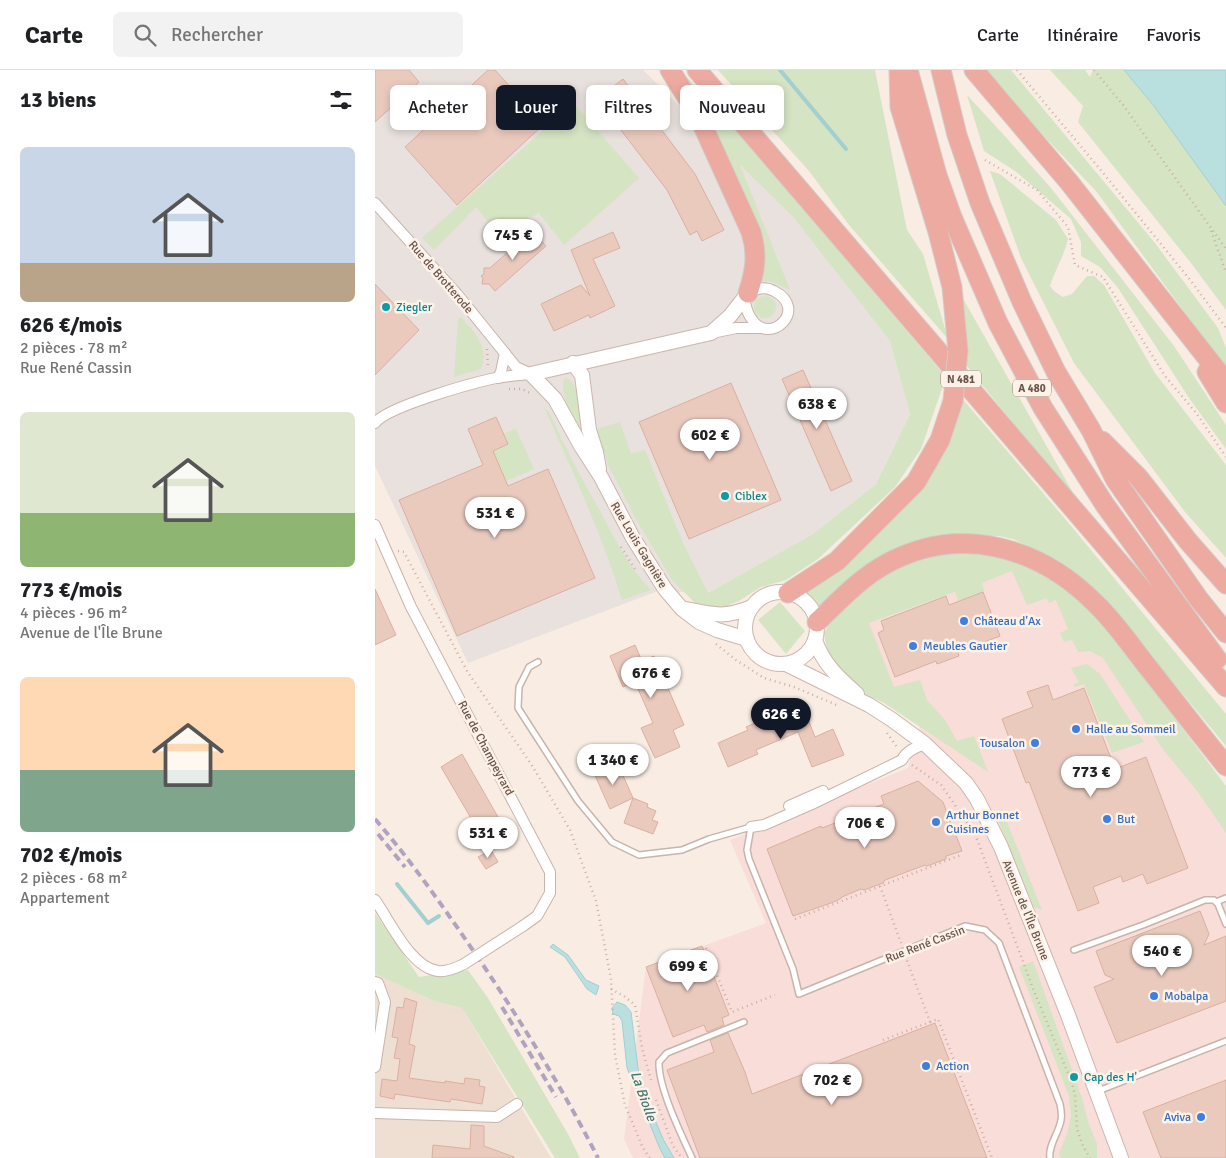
<!DOCTYPE html>
<html lang="fr">
<meta charset="utf-8">
<style>
:root{--surface:#fff;--page:#f2f2f2;--text:#202124;--muted:#757577;--line:#e0e0e0;--accent:#111827}
body{margin:0;font-family:Signika,sans-serif;background:var(--page);color:var(--text);height:100vh;display:flex;flex-direction:column;font-size:19px;white-space:nowrap}
*{box-sizing:border-box;margin:0}
p{font-size:16px;color:var(--muted)}
.icon{flex:none;width:28px;height:28px;fill:none;stroke:currentColor;stroke-width:2;stroke-linecap:round;stroke-linejoin:round}
.map{position:relative;flex:1;overflow:hidden}
.details{display:flex;flex-direction:column;background:var(--surface);width:375px}
.details>*{flex:none}
.guide{position:absolute;left:15px;top:15px;width:475px;height:45px;display:flex;gap:10px}
.price{position:absolute;translate:-50% -42px;padding:0 11px;border-radius:18px;background:#fff;color:#222;font-size:16px;line-height:32px;filter:drop-shadow(0 1px 2px #0008)}
.price::after{content:'';position:absolute;left:50%;top:30px;width:15px;height:11px;margin-left:-8px;background:inherit;clip-path:polygon(0 0,100% 0,50% 100%)}
.price.current{background:var(--accent);color:#fff}
ul{padding:0;list-style:none}
li{display:grid;align-content:center;gap:10px;height:265px;padding:0 20px}
li span{display:grid;place-items:center;height:155px;border-radius:8px;color:#555}
li>.icon{margin-inline-start:auto}
span .icon{width:90px;height:90px;fill:#fffc;stroke-width:1}
li b{font-size:21px}
h2{display:flex;justify-content:space-between;align-items:center;height:60px;padding:0 20px;font-size:21px}
.tag{padding:0 18px;border-radius:8px;background:var(--surface);box-shadow:0 2px 8px #0003;font-size:18px;line-height:45px}
.tag.current{background:var(--accent);color:#fff}
header{display:flex;align-items:center;gap:30px;box-sizing:border-box;height:70px;padding:0 25px;background:var(--surface);border-bottom:1px solid var(--line)}
header strong{font-size:24px}
nav{display:flex;gap:28px;margin-inline-start:auto;font-size:18px}
.search{width:350px;height:45px;background:var(--page);display:flex;align-items:center;gap:12px;box-sizing:border-box;padding:0 18px;border-radius:8px;color:var(--muted);font-size:19px}
main{display:flex;flex:1;min-height:0}
.map>svg:first-child{display:block}
.residential{fill:#efded2}
.commercial{fill:#f8ddd8}
.industrial{fill:#e8e1dd}
.green{fill:#d5e4c3}
.water{fill:#badfdf;stroke:#a2cfd0}
.lines{fill:none;stroke-linecap:round;stroke-linejoin:round}
.stream{stroke:#a2cfd0;stroke-width:4}
.building{fill:#ebcabe;stroke:#dbafa0}
.lane-casing{stroke:#c8b4ab;stroke-width:8}
.street-casing{stroke:#c8b4ab;stroke-width:12}
.secondary-casing{stroke:#cdb6ac;stroke-width:16}
.highway-casing{stroke:#d3ccc9;stroke-width:21}
.path{stroke:#cfada2;stroke-width:2.5;stroke-dasharray:1 4;stroke-linecap:butt}
.lane{stroke:#fff;stroke-width:5}
.street{stroke:#fff;stroke-width:10}
.secondary{stroke:#fff;stroke-width:14}
.highway{stroke:#ecaaa1;stroke-width:19}
.rail{stroke:#afa3c0;stroke-width:4;stroke-dasharray:8 5;stroke-linecap:butt}
.street-bridge-casing{stroke:#c8b4ab;stroke-width:12;stroke-linecap:butt}
.highway-bridge-casing{stroke:#d3ccc9;stroke-width:21;stroke-linecap:butt}
.street-bridge{stroke:#fff;stroke-width:10}
.highway-bridge{stroke:#ecaaa1;stroke-width:19}
.culture-dot{fill:#0f9aa8;stroke:#fcf2e8;stroke-width:2}
.shop-dot{fill:#3f7fe0;stroke:#fcf2e8;stroke-width:2}
.labels{text-anchor:middle;stroke-width:5;stroke-linejoin:round;paint-order:stroke}
.shield{fill:#fcf2e8;stroke:#98837b;stroke-width:1}
.shield-label{font-size:11px;font-weight:bold;fill:#6d544c}
.street-label{font-size:12px;fill:#6d544c;stroke:#fcf2e8}
.culture-label{font-size:12px;fill:#0d838f;stroke:#fcf2e8;text-anchor:start}
.shop-label{font-size:12px;fill:#366cbe;stroke:#fcf2e8;text-anchor:start}
.water-label{font-size:14px;font-style:italic;fill:#467677;stroke:#fcf2e8}
</style>
<header>
<strong>Carte</strong>
<div class="search"><svg class="icon" aria-label="search" viewBox="0 0 24 24"><circle cx="10" cy="10" r="6"/><path d="M15 15l6 6"/></svg>Rechercher</div>
<nav><a>Carte</a><a>Itinéraire</a><a>Favoris</a></nav>
</header>
<main>
<section class="details">
<h2>13 biens<svg class="icon" aria-label="filters" viewBox="0 0 24 24"><path d="M4 7h16M4 17h16"/><circle cx="9" cy="7" r="2"/><circle cx="15" cy="17" r="2"/></svg></h2>
<ul>
<li><span style="background:linear-gradient(#c9d6e8 75%,#b9a48a 0)"><svg class="icon" aria-label="home" viewBox="0 0 24 24"><path d="M3 11l9-7 9 7M6 9v11h12V9"/></svg></span><div><b>626 €/mois</b><p>2 pièces · 78 m²</p><p>Rue René Cassin</p></div></li>
<li><span style="background:linear-gradient(#dfe7d0 65%,#8fb573 0)"><svg class="icon" aria-label="home" viewBox="0 0 24 24"><path d="M3 11l9-7 9 7M6 9v11h12V9"/></svg></span><div><b>773 €/mois</b><p>4 pièces · 96 m²</p><p>Avenue de l'Île Brune</p></div></li>
<li><span style="background:linear-gradient(#ffd9b3 60%,#7fa58c 0)"><svg class="icon" aria-label="home" viewBox="0 0 24 24"><path d="M3 11l9-7 9 7M6 9v11h12V9"/></svg></span><div><b>702 €/mois</b><p>2 pièces · 68 m²</p><p>Appartement</p></div></li>
</ul>
</section>
<div class="map">
<svg width="851" height="1088" viewBox="0 0 851 1088">
<rect width="100%" height="100%" fill="#f9ede3"/>
<polygon class="residential" points="0,904 59,931 87,938 176,1088 0,1088"/>
<polygon class="commercial" points="637,501 699,539 851,753 851,1088 258,1088 249,1069 271,897 391,853 355,770 533,698 552,630 519,618 493,553 580,522 583,530 610,520 607,513"/>
<polygon class="industrial" points="0,0 268,0 418,147 515,271 535,344 501,414 438,464 333,523 283,521 93,593 0,396"/>
<g class="green">
<polygon points="305,0 340,36 394,99 571,307 546,379 520,417 443,489 411,510 386,517 364,531 346,538 320,533 298,511 262,451 234,397 222,359 245,352 256,384 270,380 308,473 333,523 438,464 501,414 535,344 515,271 418,147 365,95 415,220 397,212 383,211 387,197"/>
<polygon points="343,0 500,0 532,160 548,184 573,269 474,155 434,101"/>
<polygon points="606,0 636,0 780,173 843,258 851,278 851,299 721,121"/>
<polygon points="675,0 710,0 715,7 718,0 749,0 779,36 851,136 851,240 816,193 703,52 708,36"/>
<polygon points="592,25 627,63 676,118 799,276 851,355 851,379 814,328 743,218 725,197 706,186 706,172 696,149 640,101 609,81"/>
<polygon points="202,37 264,108 189,175 164,143 123,164 101,137 59,180 47,168 171,58"/>
<path d="M 615,101 L 625,104 L 681,150 L 693,169 C 689,186 680,200 675,216 L 680,222 L 688,227 L 697,224 L 712,206 L 719,206 L 729,215 L 780,303 L 851,395 L 851,488 L 810,442 L 699,293 L 646,188 Z"/>
<polygon points="582,218 705,435 591,295"/>
<circle cx="390" cy="237" r="11"/>
<path d="M 86,247 C 99,262 115,277 106,299 L 79,307 L 83,249 Z"/>
<path d="M 191,308 C 207,314 207,354 209,369 C 200,351 187,332 188,311 Z"/>
<polygon points="585,326 697,457 851,644 851,676 752,557 708,513 679,489 638,469 624,466 560,467 523,478 492,496 460,520 445,538 429,521 507,457"/>
<path d="M 169,337 L 175,344 C 190,378 208,411 226,443 C 241,471 254,498 276,520 L 247,530 C 227,464 197,400 169,337 Z"/>
<polygon points="141,359 159,399 131,411 118,381 133,374 128,364"/>
<polygon points="582,481 624,483 688,514 722,545 851,716 851,763 823,722 787,678 728,588 715,581 703,582 697,570 689,572 685,563 693,559 681,530 674,533 672,528 652,535 637,501 607,513 610,521 583,531 580,522 494,553 519,617 545,610 552,630 570,650 582,671 599,666 613,702 509,633 492,625 475,611 452,582 449,563 459,545 471,534 528,493"/>
<polygon points="405,532 430,561 411,584 383,550"/>
<polygon points="712,594 725,604 769,672 737,683 709,614 700,617 699,614 704,612 696,598"/>
<polygon points="627,739 667,840 659,837 621,745"/>
<polygon points="0,843 44,907 93,900 113,928 193,1064 205,1088 180,1088 87,938 59,931 0,904"/>
<polygon points="658,891 707,1028 713,1052 722,1074 722,1088 686,1088 684,1084 692,1064 696,1046 694,1026 644,897"/>
</g>
<g class="water">
<polygon points="749,0 851,0 851,136 779,36"/>
<polygon points="178,874 193,885 211,910 224,916 221,925 212,919 190,887 175,877"/>
<polygon points="242,932 250,935 256,942 265,1014 288,1069 299,1088 290,1088 285,1079 252,998 247,951 244,946 238,944 237,938"/>
</g>
<g class="lines">
<g class="stream">
<polyline points="405,0 471,79"/>
<polyline points="22,814 53,853 64,846"/>
</g>
</g>
<g class="building">
<polygon points="0,0 34,0 44,12 0,52"/>
<polygon points="113,0 120,0 169,54 82,135 30,77"/>
<polygon points="248,9 320,104 349,160 327,171 322,161 315,165 292,120 222,29"/>
<polygon points="157,161 171,176 120,221 114,214 107,214 108,208 106,206 109,204 109,198 115,198"/>
<polygon points="238,162 245,178 218,189 240,236 215,248 214,245 179,261 166,234 206,215 215,226 196,180"/>
<polygon points="0,214 44,260 0,305"/>
<polygon points="428,300 477,411 456,421 407,309"/>
<polygon points="356,313 406,430 314,469 264,352"/>
<polygon points="121,347 133,374 118,381 133,416 173,399 220,508 82,566 24,430 108,395 93,359"/>
<polygon points="0,519 21,565 0,575"/>
<polygon points="608,522 625,566 583,582 584,586 562,594 561,591 520,607 503,563 509,560 506,551 571,526 574,535"/>
<polygon points="260,575 267,591 279,586 309,655 298,660 305,677 280,688 266,658 278,653 260,612 248,617 235,586"/>
<polygon points="673,615 678,630 709,618 740,699 771,687 813,798 772,814 768,804 748,812 746,806 718,817 724,833 703,841 654,712 651,713 627,649 658,637 652,622"/>
<polygon points="408,641 413,652 431,644 440,667 458,659 469,685 437,697 423,662 381,680 383,684 353,697 343,673 373,660 371,657"/>
<polygon points="87,684 131,761 110,772 66,697"/>
<polygon points="242,692 258,728 235,739 219,703"/>
<polygon points="543,711 568,732 587,781 571,786 571,789 552,796 550,795 510,810 508,813 489,820 486,819 467,827 465,829 456,833 418,846 392,779 446,756 447,758 509,734 506,726"/>
<polygon points="258,728 273,734 272,737 281,741 277,750 283,752 278,764 249,753"/>
<polygon points="116,780 123,792 111,799 103,787"/>
<polygon points="825,841 834,864 829,875 851,866 851,931 742,973 719,917 739,909 730,905 721,881"/>
<polygon points="327,876 354,945 347,948 349,955 332,962 329,955 298,967 271,897"/>
<polygon points="30,928 42,932 34,974 40,976 34,1008 70,1013 70,1011 89,1014 90,1008 105,1010 104,1016 110,1017 107,1034 76,1029 75,1032 20,1024 19,1029 5,1026 7,1009 22,1011 25,989 19,988 23,968 17,967 22,937 28,938"/>
<polygon points="560,953 612,1088 325,1088 292,1000 339,982 335,970 353,963 370,1002 377,1024"/>
<polygon points="851,1010 851,1088 786,1088 768,1042"/>
<polygon points="96,1055 109,1056 109,1076 139,1087 139,1088 57,1088 58,1075 95,1079"/>
</g>
<g class="lines">
<g class="lane-casing">
<g id="lane">
<path d="M 163,592 L 154,597 L 144,617 L 143,638 L 203,731 L 237,772 L 264,785 L 307,780 L 334,769 L 376,757 L 372,780 L 374,789 L 418,899 L 424,924 L 590,856 L 610,860 L 624,873 L 685,1034 C 686,1039 687,1045 686,1050 C 684,1063 673,1075 675,1088"/>
<polyline points="841,832 851,828"/>
<polyline points="699,880 768,855 830,830 839,830 843,834 851,854"/>
<polyline points="723,1021 851,971"/>
<path d="M 317,1088 C 306,1064 283,1017 284,992 L 292,983 L 369,952"/>
</g>
</g>
<g class="street-casing">
<g id="street">
<polyline points="0,133 82,224 141,297 156,304"/>
<path d="M 369,230 C 371,236 372,243 376,248 C 394,278 435,239 399,221 C 390,216 382,218 374,223"/>
<polyline points="337,263 361,258 386,258"/>
<polyline points="123,308 126,302 130,283"/>
<path d="M 0,353 C 12,337 94,314 116,309 C 129,306 143,305 155,304"/>
<polyline points="0,455 36,537 175,802 175,823 162,846 148,856"/>
<polyline points="414,736 448,721"/>
<path d="M 376,757 L 389,755 L 437,734 L 527,690 C 531,681 541,677 550,674"/>
<path d="M 0,830 C 15,851 36,898 63,901 C 72,902 81,898 89,894"/>
<polyline points="0,912 3,913 10,932 0,997"/>
<polyline points="0,1043 122,1047 142,1034"/>
</g>
</g>
<g class="secondary-casing">
<g id="secondary">
<polyline points="198,293 207,305 214,360 221,382 224,399"/>
<circle cx="406" cy="558" r="36"/>
<path d="M 311,539 C 339,545 350,548 377,537"/>
<polyline points="372,569 342,560 324,552 307,539 290,519 258,468 226,407 206,376 180,329 156,304 336,263 355,246 373,223"/>
<path d="M 440,570 C 448,594 464,608 482,624"/>
<polyline points="411,594 494,635 516,649 550,674 591,713 602,729 626,777 693,945 746,1088"/>
</g>
</g>
<g class="highway-casing">
<g id="highway">
<path d="M 295,0 L 323,45 L 376,162 C 383,184 380,202 373,223"/>
<polyline points="322,0 851,617"/>
<polyline points="524,0 525,37 563,162 577,217 583,281"/>
<polyline points="533,0 562,105 577,147 623,253 668,338 730,435 842,589"/>
<polyline points="566,0 582,65 605,133 647,232 681,302 716,360 740,409 823,528 851,563"/>
<polyline points="599,0 694,112 851,312"/>
<polyline points="832,302 851,333"/>
<polyline points="727,371 764,408 813,471 851,514"/>
<polyline points="413,523 462,491 541,412 565,370 578,331"/>
<path d="M 442,552 C 463,532 485,508 511,494 C 584,454 664,476 721,534 C 742,554 758,579 776,601 C 801,633 826,665 851,696"/>
</g>
</g>
<g class="path">
<polyline points="642,0 729,104 816,211 851,258"/>
<polyline points="719,0 748,35 851,179"/>
<polyline points="610,90 662,120 693,157 700,195 728,207 790,306 822,344 851,387"/>
<polyline points="836,161 851,202"/>
<polyline points="112,279 113,298"/>
<polyline points="134,319 147,319 155,323"/>
<polyline points="246,477 262,502"/>
<polyline points="23,481 29,482 92,601 158,697 195,760 221,831 236,909 240,985 250,1035 268,1078 275,1088"/>
<polyline points="341,574 361,590 389,608 419,617 464,636"/>
<polyline points="512,663 522,677"/>
<polyline points="537,695 566,715 600,764 659,921 697,1013 700,1025 702,1059 708,1076 715,1088"/>
<polyline points="505,816 526,873"/>
<polyline points="420,849 586,785"/>
<polyline points="331,878 357,942 400,925"/>
<polyline points="236,919 249,926 260,935 267,978 276,1010"/>
<polyline points="555,952 563,949 617,1088"/>
<polyline points="508,970 555,952 531,888"/>
<polyline points="281,1030 298,1076 306,1087"/>
</g>
<use href="#lane" class="lane"/>
<use href="#street" class="street"/>
<use href="#secondary" class="secondary"/>
<use href="#highway" class="highway"/>
<g class="rail">
<path d="M 0,749 C 38,793 71,841 104,889 C 147,953 188,1019 223,1088"/>
<polyline points="3,764 30,797"/>
<polyline points="127,937 181,1027"/>
</g>
<g class="street-bridge-casing">
<polyline id="street-bridge" points="89,894 148,856"/>
</g>
<g class="highway-bridge-casing">
<polyline id="highway-bridge" points="578,331 583,281"/>
</g>
<use href="#street-bridge" class="street-bridge"/>
<use href="#highway-bridge" class="highway-bridge"/>
</g>
<g class="culture-dot">
<circle cx="11" cy="237" r="5"/>
<circle cx="350" cy="426" r="5"/>
<circle cx="699" cy="1007" r="5"/>
</g>
<g class="shop-dot">
<circle cx="589" cy="551" r="5"/>
<circle cx="538" cy="576" r="5"/>
<circle cx="701" cy="659" r="5"/>
<circle cx="660" cy="673" r="5"/>
<circle cx="732" cy="749" r="5"/>
<circle cx="561" cy="752" r="5"/>
<circle cx="779" cy="926" r="5"/>
<circle cx="551" cy="996" r="5"/>
<circle cx="826" cy="1047" r="5"/>
</g>
<g class="labels">
<g class="shield">
<rect x="566" y="300.5" width="40" height="17" rx="4"/>
<rect x="638" y="309.5" width="38" height="17" rx="4"/>
</g>
<g class="shield-label">
<text x="586" y="313">N 481</text>
<text x="657" y="322">A 480</text>
</g>
<g class="street-label">
<text transform="translate(66 207) rotate(49)" y="4">Rue de Brotterode</text>
<text transform="translate(264 475) rotate(59)" y="4">Rue Louis Gagnière</text>
<text transform="translate(111 678) rotate(62)" y="4">Rue de Champeyrard</text>
<text transform="translate(651 840) rotate(68)" y="4">Avenue de l'Île Brune</text>
<text transform="translate(550 874) rotate(-21)" y="4">Rue René Cassin</text>
</g>
<g class="culture-label">
<text x="21" y="241">Ziegler</text>
<text x="360" y="430">Ciblex</text>
<text x="709" y="1011">Cap des H'</text>
</g>
<g class="shop-label">
<text x="599" y="555">Château d'Ax</text>
<text x="548" y="580">Meubles Gautier</text>
<text x="711" y="663">Halle au Sommeil</text>
<text x="650" y="677" text-anchor="end">Tousalon</text>
<text x="571" y="749">Arthur Bonnet<tspan x="571" dy="14">Cuisines</tspan></text>
<text x="742" y="753">But</text>
<text x="789" y="930">Mobalpa</text>
<text x="561" y="1000">Action</text>
<text x="816" y="1051" text-anchor="end">Aviva</text>
</g>
<g class="water-label">
<text transform="translate(269 1026) rotate(70)" y="5">La Biolle</text>
</g>
</g>
</svg>
<b class="price" style="left:138px;top:191px">745 €</b>
<b class="price" style="left:442px;top:360px">638 €</b>
<b class="price" style="left:335px;top:391px">602 €</b>
<b class="price" style="left:120px;top:469px">531 €</b>
<b class="price" style="left:276px;top:629px">676 €</b>
<b class="price current" style="left:406px;top:670px">626 €</b>
<b class="price" style="left:238px;top:716px">1 340 €</b>
<b class="price" style="left:716px;top:728px">773 €</b>
<b class="price" style="left:490px;top:779px">706 €</b>
<b class="price" style="left:113px;top:789px">531 €</b>
<b class="price" style="left:787px;top:907px">540 €</b>
<b class="price" style="left:313px;top:922px">699 €</b>
<b class="price" style="left:457px;top:1036px">702 €</b>
<div class="guide">
<a class="tag">Acheter</a>
<a class="tag current">Louer</a>
<a class="tag">Filtres</a>
<a class="tag">Nouveau</a>
</div>
</div>
</main>
